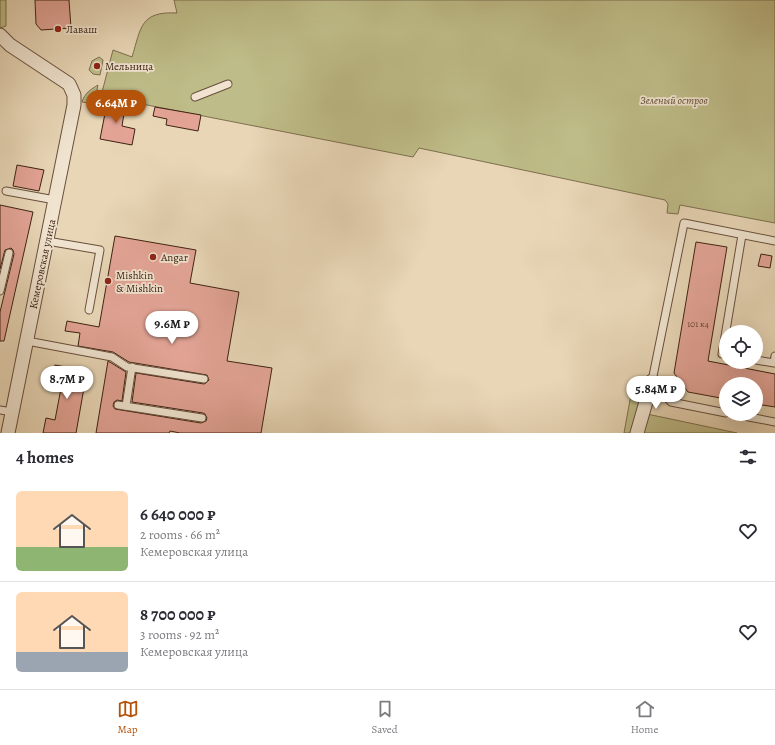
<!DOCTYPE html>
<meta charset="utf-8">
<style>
:root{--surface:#fff;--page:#f7f7f7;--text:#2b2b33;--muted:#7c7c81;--line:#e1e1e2;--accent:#b45309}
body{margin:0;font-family:Alegreya,serif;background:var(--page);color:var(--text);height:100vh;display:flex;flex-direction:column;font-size:15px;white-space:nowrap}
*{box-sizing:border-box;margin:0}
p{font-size:13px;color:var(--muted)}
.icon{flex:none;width:22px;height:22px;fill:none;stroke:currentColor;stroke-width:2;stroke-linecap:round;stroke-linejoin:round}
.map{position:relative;height:433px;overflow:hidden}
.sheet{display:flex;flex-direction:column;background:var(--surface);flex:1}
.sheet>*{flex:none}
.controls{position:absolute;left:719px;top:325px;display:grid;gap:8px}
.controls a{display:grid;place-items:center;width:44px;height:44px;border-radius:50%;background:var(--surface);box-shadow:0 4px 16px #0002;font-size:20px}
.price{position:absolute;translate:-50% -34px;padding:0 9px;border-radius:14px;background:#fff;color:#222;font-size:13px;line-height:26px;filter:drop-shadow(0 1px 2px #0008)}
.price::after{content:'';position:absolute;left:50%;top:24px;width:12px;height:9px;margin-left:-6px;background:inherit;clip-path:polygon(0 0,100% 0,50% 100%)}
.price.selected{background:var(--accent);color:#fff}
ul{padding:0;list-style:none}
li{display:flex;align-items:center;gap:12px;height:100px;padding:0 16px}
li+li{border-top:1px solid var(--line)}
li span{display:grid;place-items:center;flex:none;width:112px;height:80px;border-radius:6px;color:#555}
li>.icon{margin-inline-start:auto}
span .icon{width:48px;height:48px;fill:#fffc;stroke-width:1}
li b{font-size:17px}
h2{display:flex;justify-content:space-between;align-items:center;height:48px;padding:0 16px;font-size:17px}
.dock{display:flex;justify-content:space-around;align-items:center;height:56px;border-top:1px solid var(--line);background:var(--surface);font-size:11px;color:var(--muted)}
.dock a{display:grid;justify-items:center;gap:2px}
.dock .selected{color:var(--accent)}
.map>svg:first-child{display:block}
.green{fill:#bebc88;stroke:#7e6f4e}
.building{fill:#e3a496;stroke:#3e2213}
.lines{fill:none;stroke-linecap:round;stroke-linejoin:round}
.lane-casing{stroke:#684f3c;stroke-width:9}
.street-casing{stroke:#684f3c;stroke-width:15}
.lane{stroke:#f0e4d0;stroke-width:7}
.street{stroke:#f0e4d0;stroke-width:13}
.poi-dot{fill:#8f2418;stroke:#f0e4d0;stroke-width:1.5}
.labels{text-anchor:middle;stroke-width:3.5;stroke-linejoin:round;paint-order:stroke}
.number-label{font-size:9px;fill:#674234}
.poi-label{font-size:11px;fill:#3e2213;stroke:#f0e4d0;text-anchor:start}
.park-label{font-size:11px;font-style:italic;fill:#5e4830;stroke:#f0e4d0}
.street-label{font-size:11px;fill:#3e2213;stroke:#f0e4d0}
</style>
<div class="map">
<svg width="775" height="433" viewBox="0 0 775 433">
<rect width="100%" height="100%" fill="#e8d6b6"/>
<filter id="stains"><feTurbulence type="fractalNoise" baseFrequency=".005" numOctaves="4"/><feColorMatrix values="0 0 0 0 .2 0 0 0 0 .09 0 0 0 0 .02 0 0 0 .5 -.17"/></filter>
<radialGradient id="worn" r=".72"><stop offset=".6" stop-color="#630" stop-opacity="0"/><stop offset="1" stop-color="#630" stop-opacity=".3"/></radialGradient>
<g class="green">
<polygon points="0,0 6,0 6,26 0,28"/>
<path d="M 174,0 L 775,0 L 775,223 L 680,205 L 678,214 L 667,213 L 668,204 L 665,200 L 419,148 L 413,157 L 101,96 L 113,50 L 132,57 C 141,28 140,11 177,13 Z"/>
<polygon points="99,57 103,60 100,75 93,74 89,70 92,61"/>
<path d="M 98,85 L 94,104 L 82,102 C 84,94 91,89 98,85 Z"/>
<polygon points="632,389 647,392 647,414 737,433 624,433"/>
</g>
<g class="building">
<polygon points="35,0 69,0 71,28 41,30 36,24"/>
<polygon points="108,98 126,101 122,126 135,129 132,145 100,139"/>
<polygon points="155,107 201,115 198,131 166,125 167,119 153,116"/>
<polygon points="17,165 44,170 39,191 13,186"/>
<polygon points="0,205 33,212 4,341 0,341 0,312 14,254 13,250 11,248 5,250 0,269"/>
<polygon points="115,236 196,250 190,283 239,292 227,361 272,368 261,433 180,433 170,431 169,433 96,433 108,361 126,372 122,401 117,400 114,402 113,406 115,409 201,423 206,421 207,418 205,414 203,413 132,402 136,373 204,384 206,383 209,380 207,375 129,362 113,352 78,346 80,333 65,331 67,321 99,327"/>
<polygon points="696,242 727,247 708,361 775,374 775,407 756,404 756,384 726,384 726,399 688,392 674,373"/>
<polygon points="761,254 772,256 770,268 758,266"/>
<polygon points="55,365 87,371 76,433 43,433 46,418 55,420 62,383 52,381"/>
</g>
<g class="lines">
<g class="lane-casing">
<g id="lane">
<polyline points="195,97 228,84"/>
<polyline points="6,191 55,200"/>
<polyline points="47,241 100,250 89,310"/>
<polyline points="0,291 9,253"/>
<polyline points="27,341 112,357 127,367 204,379"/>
<polyline points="726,355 722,354 742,235"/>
<polyline points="756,360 774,363 775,356"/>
<polyline points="118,405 202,418"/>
<polyline points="126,406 132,367"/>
<polyline points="0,410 12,412"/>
<polyline points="726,413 671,402 652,381 684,223 775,241"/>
<polyline points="733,414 775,422"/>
</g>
</g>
<g class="street-casing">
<g id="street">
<polyline points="0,35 10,45 69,84 74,95 74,105 8,433"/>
<polyline points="637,433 652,381"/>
</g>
</g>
<use href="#lane" class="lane"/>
<use href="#street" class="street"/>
</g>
<g class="poi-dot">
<circle cx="58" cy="29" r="4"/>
<circle cx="97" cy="66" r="4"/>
<circle cx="153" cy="257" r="4"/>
<circle cx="108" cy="281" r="4"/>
</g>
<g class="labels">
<g class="number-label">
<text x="698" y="327">101 к4</text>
</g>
<g class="poi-label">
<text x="66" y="33">Лаваш</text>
<text x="105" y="70">Мельница</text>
<text x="161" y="261">Angar</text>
<text x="116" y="279">Mishkin<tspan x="116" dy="13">&amp; Mishkin</tspan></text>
</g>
<g class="park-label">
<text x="674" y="104">Зеленый остров</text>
</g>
<g class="street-label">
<text transform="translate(42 264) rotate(-78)" y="4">Кемеровская улица</text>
</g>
</g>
<rect width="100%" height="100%" filter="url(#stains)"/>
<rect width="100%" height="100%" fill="url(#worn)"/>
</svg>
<div class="controls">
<a><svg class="icon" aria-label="locate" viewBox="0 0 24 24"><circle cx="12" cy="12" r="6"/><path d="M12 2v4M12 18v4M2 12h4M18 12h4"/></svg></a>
<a><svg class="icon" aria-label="layers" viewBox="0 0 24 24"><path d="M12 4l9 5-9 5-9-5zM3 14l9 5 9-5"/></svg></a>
</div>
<b class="price selected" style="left:116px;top:124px">6.64M ₽</b>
<b class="price" style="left:172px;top:345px">9.6M ₽</b>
<b class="price" style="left:67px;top:400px">8.7M ₽</b>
<b class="price" style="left:656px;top:410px">5.84M ₽</b>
</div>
<section class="sheet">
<h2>4 homes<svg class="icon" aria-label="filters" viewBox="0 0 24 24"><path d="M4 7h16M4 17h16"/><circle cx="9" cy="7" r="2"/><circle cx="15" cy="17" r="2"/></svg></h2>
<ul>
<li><span style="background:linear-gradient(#ffd9b3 70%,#8fb573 0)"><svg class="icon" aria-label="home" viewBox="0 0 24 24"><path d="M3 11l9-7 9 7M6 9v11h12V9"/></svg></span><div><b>6 640 000 ₽</b><p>2 rooms · 66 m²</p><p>Кемеровская улица</p></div><svg class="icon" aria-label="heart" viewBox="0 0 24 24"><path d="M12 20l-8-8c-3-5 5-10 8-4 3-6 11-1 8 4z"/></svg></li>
<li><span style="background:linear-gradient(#ffd9b3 75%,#9aa5b1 0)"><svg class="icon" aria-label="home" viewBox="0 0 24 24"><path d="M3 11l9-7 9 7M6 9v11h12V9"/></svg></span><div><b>8 700 000 ₽</b><p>3 rooms · 92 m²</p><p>Кемеровская улица</p></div><svg class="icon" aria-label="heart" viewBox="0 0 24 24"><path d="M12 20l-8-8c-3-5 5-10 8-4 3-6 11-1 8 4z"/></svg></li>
</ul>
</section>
<nav class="dock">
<a class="selected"><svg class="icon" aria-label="map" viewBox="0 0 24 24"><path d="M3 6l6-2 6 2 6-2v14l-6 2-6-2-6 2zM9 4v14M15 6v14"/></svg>Map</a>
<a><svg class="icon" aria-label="saved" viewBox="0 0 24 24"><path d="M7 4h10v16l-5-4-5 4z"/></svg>Saved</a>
<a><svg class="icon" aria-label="home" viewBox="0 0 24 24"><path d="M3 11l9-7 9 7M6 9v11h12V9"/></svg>Home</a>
</nav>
